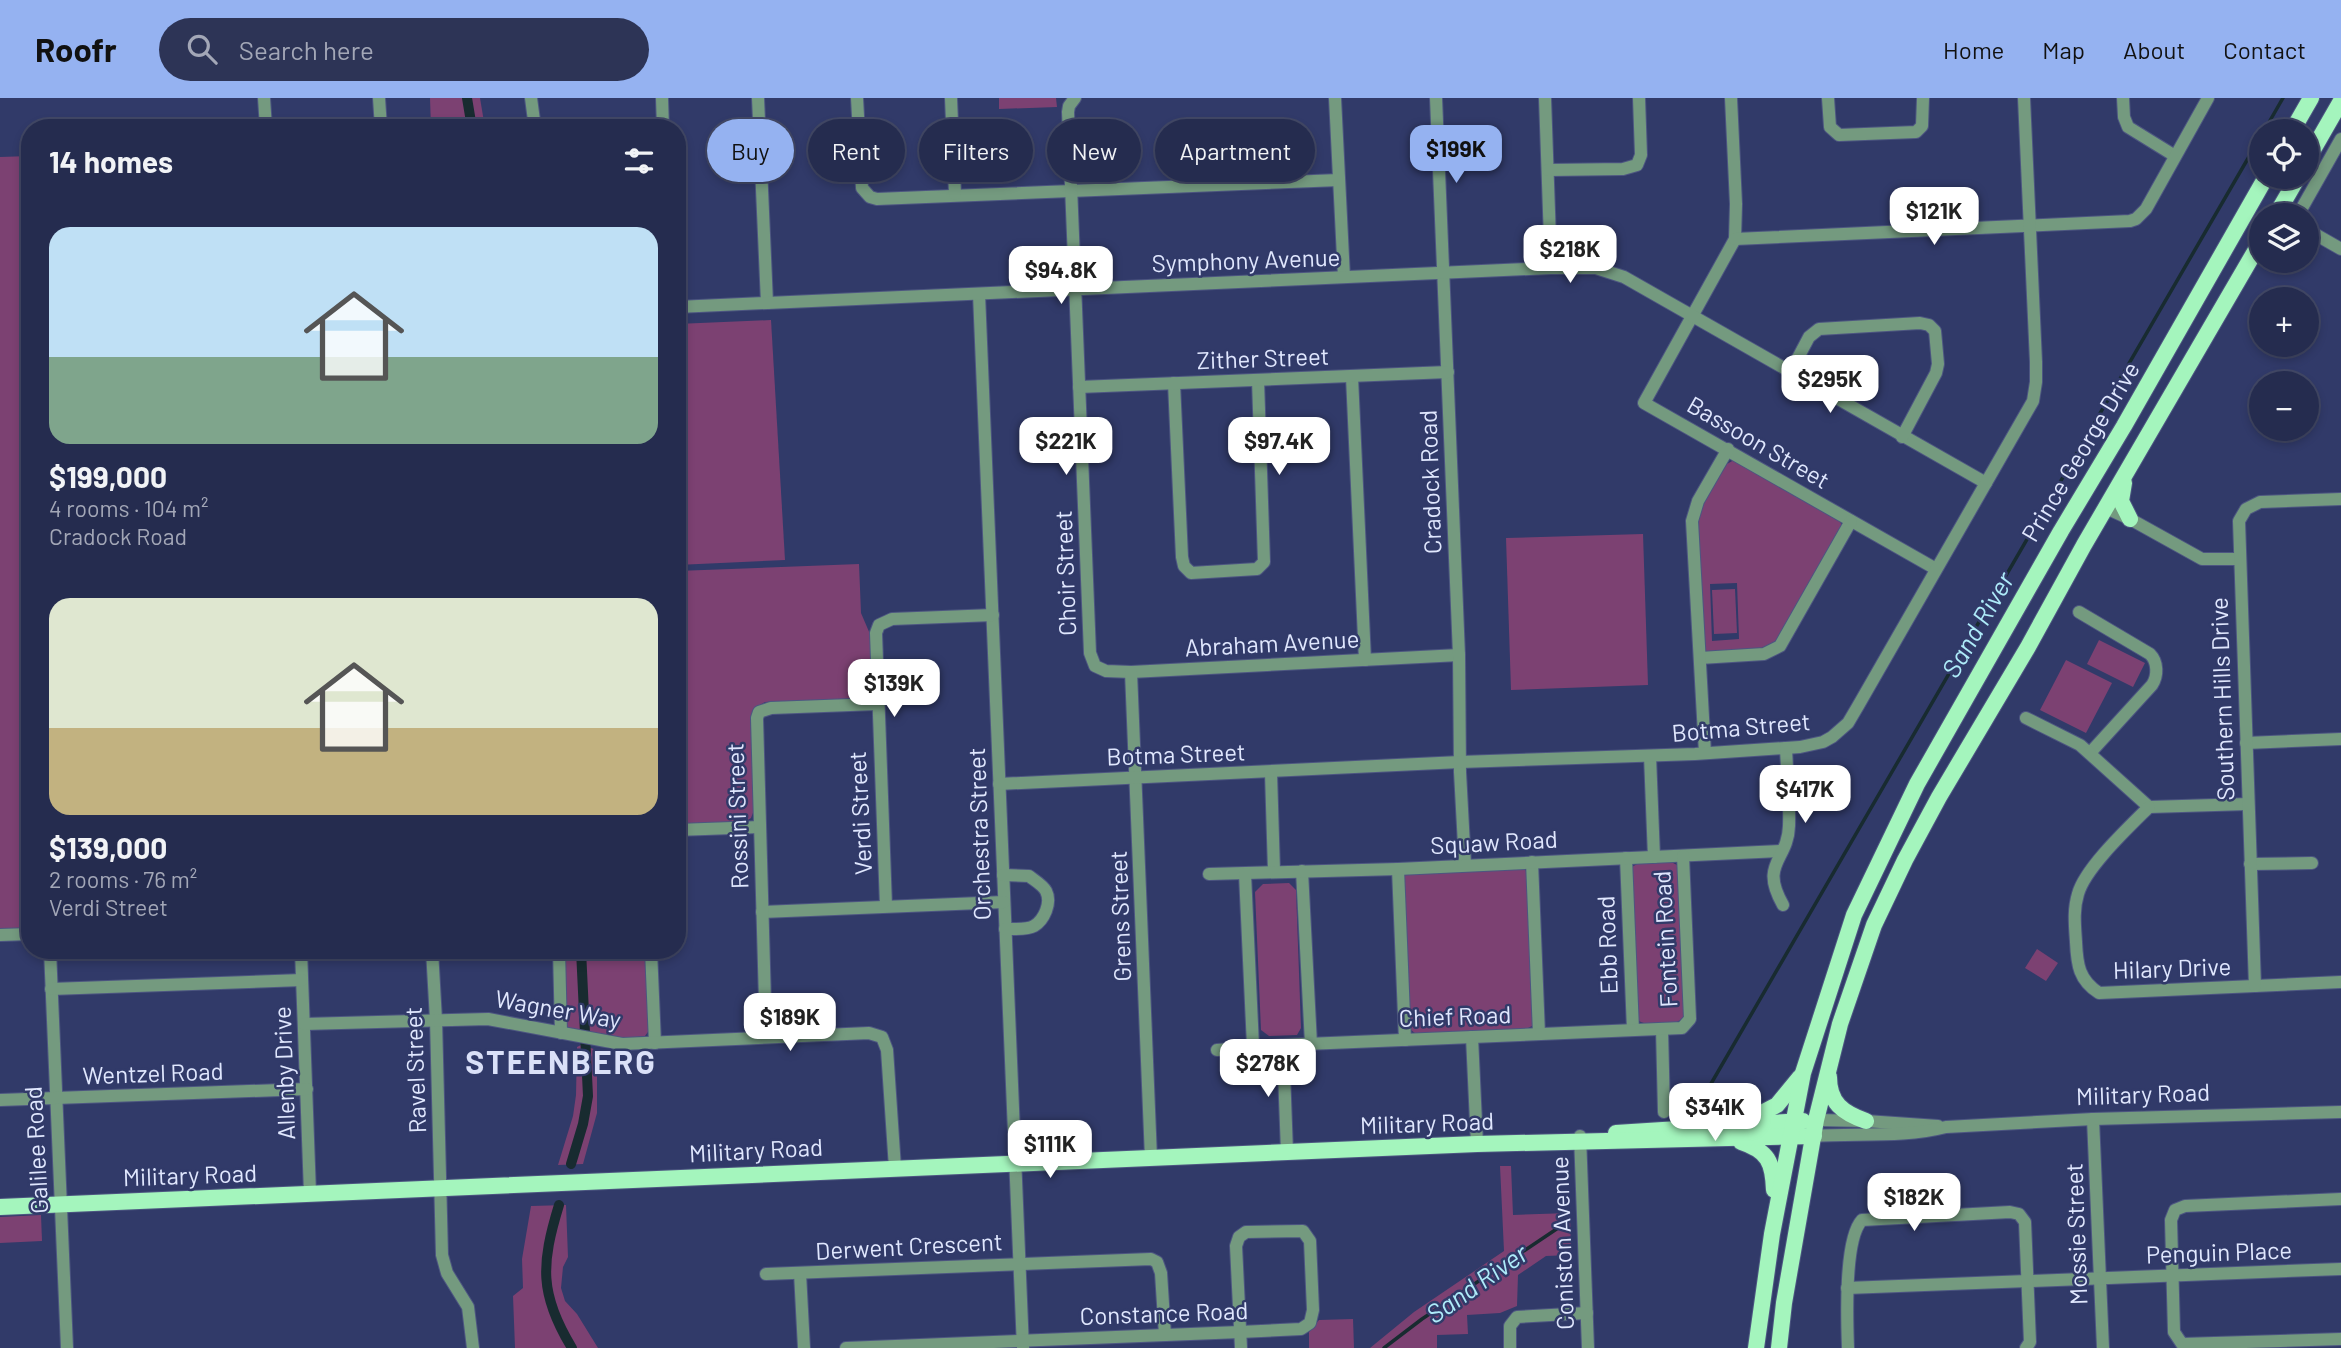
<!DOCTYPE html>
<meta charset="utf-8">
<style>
:root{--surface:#252c4f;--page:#2d3456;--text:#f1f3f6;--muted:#a3a7b7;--line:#424866;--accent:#95b2f1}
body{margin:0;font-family:Barlow,sans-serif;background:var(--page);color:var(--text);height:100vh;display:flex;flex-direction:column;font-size:26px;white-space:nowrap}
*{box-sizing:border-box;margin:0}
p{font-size:23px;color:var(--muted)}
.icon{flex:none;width:38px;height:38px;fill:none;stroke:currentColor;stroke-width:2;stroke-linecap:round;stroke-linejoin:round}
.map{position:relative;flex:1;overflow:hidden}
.panel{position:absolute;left:21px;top:21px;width:665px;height:840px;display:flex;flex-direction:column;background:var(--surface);border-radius:28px;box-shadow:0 4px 10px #0003,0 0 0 2px var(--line)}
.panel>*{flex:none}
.top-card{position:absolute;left:707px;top:21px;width:665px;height:63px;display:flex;gap:14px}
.buttons{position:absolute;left:2249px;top:21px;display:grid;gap:14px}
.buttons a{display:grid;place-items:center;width:70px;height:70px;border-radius:50%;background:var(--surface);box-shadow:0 4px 10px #0003,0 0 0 2px var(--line);font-size:35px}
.price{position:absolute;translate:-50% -60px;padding:0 16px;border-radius:14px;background:#fff;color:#222;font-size:23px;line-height:46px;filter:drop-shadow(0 2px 4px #0008)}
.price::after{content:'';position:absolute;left:50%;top:42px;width:21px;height:16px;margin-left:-10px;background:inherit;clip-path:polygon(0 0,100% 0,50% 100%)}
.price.selected{background:var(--accent);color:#111}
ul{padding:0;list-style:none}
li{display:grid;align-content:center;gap:14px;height:371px;padding:0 28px}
li span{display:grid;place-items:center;height:217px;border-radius:21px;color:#555}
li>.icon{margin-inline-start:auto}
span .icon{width:126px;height:126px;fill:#fffc;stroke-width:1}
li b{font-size:30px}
h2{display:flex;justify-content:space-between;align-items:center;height:84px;padding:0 28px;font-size:30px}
.tag{padding:0 24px;border-radius:32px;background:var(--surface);box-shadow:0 4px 10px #0003,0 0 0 2px var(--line);font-size:24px;line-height:63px}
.tag.selected{background:var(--accent);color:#111}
header{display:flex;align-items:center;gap:42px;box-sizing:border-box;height:98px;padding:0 35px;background:var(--accent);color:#111}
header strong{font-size:33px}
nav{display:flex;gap:38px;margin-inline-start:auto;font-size:24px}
.search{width:490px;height:63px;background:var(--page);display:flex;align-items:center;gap:18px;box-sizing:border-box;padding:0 24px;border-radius:38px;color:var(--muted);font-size:26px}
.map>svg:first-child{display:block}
.green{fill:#7c4172;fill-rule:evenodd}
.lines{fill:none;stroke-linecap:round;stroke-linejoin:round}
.stream{stroke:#182b30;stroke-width:3.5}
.canal{stroke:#182b30;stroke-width:10}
.minor-casing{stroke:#4d5681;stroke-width:14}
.major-casing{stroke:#4d5681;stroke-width:18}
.minor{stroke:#749a7f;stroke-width:12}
.major{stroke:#a4f5bd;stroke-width:16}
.labels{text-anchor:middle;stroke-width:5;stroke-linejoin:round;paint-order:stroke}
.street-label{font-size:24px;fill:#e0e7fe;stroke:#313a69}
.water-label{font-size:26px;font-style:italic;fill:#aeebf9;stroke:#313a69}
.district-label{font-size:32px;font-weight:bold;letter-spacing:2px;fill:#dae0f8;stroke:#313a69}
</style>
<header>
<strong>Roofr</strong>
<div class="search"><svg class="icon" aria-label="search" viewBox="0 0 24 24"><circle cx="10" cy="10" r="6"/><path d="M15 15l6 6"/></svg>Search here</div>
<nav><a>Home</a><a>Map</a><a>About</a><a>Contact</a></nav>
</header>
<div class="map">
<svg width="2341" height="1250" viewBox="0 0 2341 1250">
<rect width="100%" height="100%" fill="#313a69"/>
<g class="green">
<polygon points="430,0 480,0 485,30 431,30"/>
<polygon points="999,0 1056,0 1057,9 999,11"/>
<polygon points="30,58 30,831 0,832 0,59"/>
<polygon points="771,222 785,462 677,467 677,226"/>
<path d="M 1734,362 L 1840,422 L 1842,430 L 1780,540 L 1766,550 L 1709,554 L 1705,553 L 1698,419 L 1700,411 L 1727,366 ZM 1737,485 L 1739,541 L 1712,543 L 1710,486 Z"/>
<polygon points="1643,436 1648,587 1511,592 1506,440"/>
<polygon points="859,466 861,515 870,536 872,588 860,601 765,604 755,610 751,621 754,712 751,720 743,725 677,728 677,473"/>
<polygon points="1735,491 1737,535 1714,536 1712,492"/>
<polygon points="2099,542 2145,565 2133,589 2087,566"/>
<polygon points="2066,562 2112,585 2086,635 2040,612"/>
<path d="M 1671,764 L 1677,767 L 1679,773 L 1686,915 C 1680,930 1651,929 1639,923 L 1636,914 L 1632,769 L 1637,766 Z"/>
<polygon points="1518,768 1525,771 1528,778 1534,922 1532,928 1526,931 1416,936 1411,932 1408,926 1402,783 1404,777"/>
<polygon points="1289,785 1296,792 1301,930 1297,937 1269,938 1261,932 1255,794 1263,786"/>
<polygon points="2037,851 2058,865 2046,883 2025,870"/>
<polygon points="562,852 647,852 650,931 645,938 617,941 570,931 565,927"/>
<polygon points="581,947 597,952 597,1015 583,1066 558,1067 573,1018 576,997 577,949"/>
<polygon points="1500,1068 1511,1068 1513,1117 1570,1115 1571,1157 1546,1158 1518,1177 1517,1208 1500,1215 1467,1217 1468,1236 1437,1237 1437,1250 1370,1250 1414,1214 1504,1153"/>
<polygon points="566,1107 568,1159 563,1169 561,1190 565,1203 577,1216 598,1250 515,1250 513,1198 523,1190 522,1161 531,1108"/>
<polygon points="41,1117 42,1143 0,1145 0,1119"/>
<polygon points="1353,1221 1354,1250 1309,1250 1309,1234 1319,1222"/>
</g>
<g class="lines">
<g class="stream">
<polyline points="2264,33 2283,0"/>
<polyline points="1694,1015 2261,38"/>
<polyline points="1384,1250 1422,1221 1570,1122"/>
</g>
<g class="canal">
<polyline points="467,0 472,30"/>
<polyline points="571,1066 583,1026 588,998 581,852"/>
<path d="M 559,1107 C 541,1166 539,1196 572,1250"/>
</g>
<g class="minor-casing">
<g id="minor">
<polyline points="264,0 266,30"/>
<polyline points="379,0 381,30"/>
<polyline points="531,0 535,30"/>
<polyline points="662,0 663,30"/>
<polyline points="758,0 767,205"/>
<polyline points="857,0 862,90 870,99 877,101 1339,82"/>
<polyline points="951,0 955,96"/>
<polyline points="1075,0 1069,8 1068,14 1090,555 1095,568 1106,573 1131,574 1459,557"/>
<polyline points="1335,0 1344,179"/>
<polyline points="1436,0 1459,557 1460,674 1465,766"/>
<polyline points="1545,0 1551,170"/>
<polyline points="1731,0 1736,106 1735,141 1644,305 1936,471"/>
<polyline points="1828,0 1830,29 1839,37 1916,34 1922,28 1923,0"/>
<polyline points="2123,0 2124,19 2128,29 2175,58"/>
<polyline points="1548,72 1623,71 1637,67 1641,57 1639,0"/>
<polyline points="2298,117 2341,41"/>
<polyline points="2306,131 2341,151"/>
<polyline points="1735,141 2130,123 2136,121 2146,111 2208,0"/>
<polyline points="979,196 1023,1250"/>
<polyline points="677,209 1551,170 1596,170 1624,179 1986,385"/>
<polyline points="1790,275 1809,239 1819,231 1920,225 1929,227 1935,233 1938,266 1936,275 1902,339"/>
<polyline points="1352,279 1365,562"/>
<polyline points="1174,285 1182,459 1184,468 1191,475 1257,471 1264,464 1258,282"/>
<polyline points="1079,289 1448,274"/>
<polyline points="2106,410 2130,421 2202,461 2239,461"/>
<path d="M 2079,514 L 2150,556 C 2158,564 2158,578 2152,587 L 2090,655"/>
<polyline points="1700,560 1764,556 1780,548 1851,423"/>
<polyline points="1131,574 1151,1060"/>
<polyline points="2026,620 2080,647 2149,709 2248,706"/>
<polyline points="2246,645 2341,641"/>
<polyline points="1705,655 1692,423 1698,403 1728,351"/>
<polyline points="1650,658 1654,759"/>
<polyline points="1271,675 1274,773"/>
<polyline points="999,686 1460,664 1695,656 1800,649 1823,644 1832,639 1848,625 1858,608 2033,303 2036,284 2036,264 2024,0"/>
<path d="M 2149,709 C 2129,729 2085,770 2078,796 C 2073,812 2075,828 2076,844 C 2077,867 2079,882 2099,895 L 2341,884"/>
<polyline points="677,732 760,729"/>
<polyline points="1626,760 1633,932"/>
<polyline points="1532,764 1539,936"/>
<polyline points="2250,766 2312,765"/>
<polyline points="1398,771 1405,942"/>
<polyline points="1302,773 1311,946"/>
<polyline points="1209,776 1398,771 1782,753"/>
<polyline points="1245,776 1253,948"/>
<path d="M 1003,777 L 1029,778 C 1034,782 1043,787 1046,793 C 1052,805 1044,822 1034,828 C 1027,832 1013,831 1005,831"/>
<path d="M 1783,807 C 1759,765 1788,763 1789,728 C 1790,702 1787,676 1786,650"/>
<polyline points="886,808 876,535 879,527 892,521 993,517"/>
<polyline points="762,814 1004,804"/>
<polyline points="0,837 30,836"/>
<polyline points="50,852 67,1250"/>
<polyline points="301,852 310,1095"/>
<polyline points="432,852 436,922 442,1157 447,1175 468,1209 473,1250"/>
<polyline points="559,852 561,935"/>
<polyline points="651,852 655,945"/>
<polyline points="2255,888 2239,423 2246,411 2260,404 2341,401"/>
<polyline points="51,891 302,882"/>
<polyline points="304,926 488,921 622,946 869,935 882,939 887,952 895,1070"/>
<polyline points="1662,931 1664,1014"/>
<polyline points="766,939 757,620 759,614 771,610 877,606"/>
<polyline points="1472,939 1477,1046"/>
<polyline points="1283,947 1287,1054"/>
<polyline points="1217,952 1283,947 1682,930 1690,921 1683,758"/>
<polyline points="0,1002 307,991"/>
<polyline points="2093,1021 2103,1250"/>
<polyline points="1816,1022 1866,1023 1938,1028"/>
<polyline points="1580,1038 1588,1250"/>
<path d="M 1814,1038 C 1858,1035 1903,1040 1946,1029 L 2093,1021 L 2341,1014"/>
<polyline points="2341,1101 2185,1108 2175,1112 2171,1122 2174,1234 2182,1246 2341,1241"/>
<polyline points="800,1175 804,1250"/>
<polyline points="766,1176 1151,1161 1157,1164 1161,1175 1165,1237"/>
<polyline points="1847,1190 2341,1171"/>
<polyline points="846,1250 1240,1234 1301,1231 1310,1225 1313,1212 1310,1143 1303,1133 1246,1134 1239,1139 1236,1148 1241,1250"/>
<polyline points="1510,1250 1510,1228 1517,1219 1587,1215"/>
<path d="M 1848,1250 C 1847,1223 1844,1141 1862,1122 L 2010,1114 L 2019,1116 L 2025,1124 L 2030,1244 L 2026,1250"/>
</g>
</g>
<g class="major-casing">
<g id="major">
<polyline points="2292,33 2311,0"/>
<polyline points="2306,64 2341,3"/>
<polyline points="2276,117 2298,79"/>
<polyline points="2124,385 2121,403 2130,421"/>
<path d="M 1829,979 C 1829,1005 1843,1015 1866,1023"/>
<polyline points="1748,1022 1777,1007 1800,979"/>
<polyline points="1616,1035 1803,1023"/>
<path d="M 1741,1044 C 1768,1053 1773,1064 1774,1092"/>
<polyline points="0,1109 1477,1046 1814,1038"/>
<polyline points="1756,1250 1772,1136 1803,975 1854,817 1917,686 2061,433 2124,328 2266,79"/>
<polyline points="1779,1250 1784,1205 1816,1022 1840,926 1874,827 1905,762 1939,699 2028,549 2084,447 2261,143"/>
</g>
</g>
<use href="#minor" class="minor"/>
<use href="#major" class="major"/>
</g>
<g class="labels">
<g class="street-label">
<text transform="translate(1246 163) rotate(-2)" y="8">Symphony Avenue</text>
<text transform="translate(1263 261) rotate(-2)" y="8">Zither Street</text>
<text transform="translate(1758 345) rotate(30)" y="8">Bassoon Street</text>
<text transform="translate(2081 354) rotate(-59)" y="8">Prince George Drive</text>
<text transform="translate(1431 384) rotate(-92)" y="8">Cradock Road</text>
<text transform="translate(1066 475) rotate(-92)" y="8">Choir Street</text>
<text transform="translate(1272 546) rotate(-3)" y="8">Abraham Avenue</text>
<text transform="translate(2223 601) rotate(-92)" y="8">Southern Hills Drive</text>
<text transform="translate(1741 630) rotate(-5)" y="8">Botma Street</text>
<text transform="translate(1176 657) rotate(-2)" y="8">Botma Street</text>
<text transform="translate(861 715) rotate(-93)" y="8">Verdi Street</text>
<text transform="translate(738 718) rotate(-92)" y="8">Rossini Street</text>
<text transform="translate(980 736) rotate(-92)" y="8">Orchestra Street</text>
<text transform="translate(1494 745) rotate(-3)" y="8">Squaw Road</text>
<text transform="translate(1121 818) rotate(-92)" y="8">Grens Street</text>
<text transform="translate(1666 841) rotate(-93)" y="8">Fontein Road</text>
<text transform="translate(1608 847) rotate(-92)" y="8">Ebb Road</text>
<text transform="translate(2172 871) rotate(-2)" y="8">Hilary Drive</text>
<text transform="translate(558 912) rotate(10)" y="8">Wagner Way</text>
<text transform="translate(1455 919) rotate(-2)" y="8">Chief Road</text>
<text transform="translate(416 972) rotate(-92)" y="8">Ravel Street</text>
<text transform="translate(285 975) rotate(-92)" y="8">Allenby Drive</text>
<text transform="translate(153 976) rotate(-2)" y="8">Wentzel Road</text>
<text transform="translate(2143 997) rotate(-2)" y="8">Military Road</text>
<text transform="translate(1427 1026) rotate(-2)" y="8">Military Road</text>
<text transform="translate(37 1052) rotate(-93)" y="8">Galilee Road</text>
<text transform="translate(756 1053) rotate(-3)" y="8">Military Road</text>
<text transform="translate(190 1078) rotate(-2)" y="8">Military Road</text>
<text transform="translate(2077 1136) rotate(-92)" y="8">Mossie Street</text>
<text transform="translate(1563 1145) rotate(-92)" y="8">Coniston Avenue</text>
<text transform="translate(909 1149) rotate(-3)" y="8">Derwent Crescent</text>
<text transform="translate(2219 1155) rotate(-2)" y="8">Penguin Place</text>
<text transform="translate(1164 1216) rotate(-2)" y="8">Constance Road</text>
</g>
<g class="water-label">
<text transform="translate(1978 527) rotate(-60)" y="9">Sand River</text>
<text transform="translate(1477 1186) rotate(-35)" y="9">Sand River</text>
</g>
<g class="district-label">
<text x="561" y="976">STEENBERG</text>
</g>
</g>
</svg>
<div class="buttons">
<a><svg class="icon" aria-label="locate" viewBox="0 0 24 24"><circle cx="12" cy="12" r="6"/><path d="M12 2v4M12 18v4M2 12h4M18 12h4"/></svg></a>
<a><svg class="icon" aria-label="layers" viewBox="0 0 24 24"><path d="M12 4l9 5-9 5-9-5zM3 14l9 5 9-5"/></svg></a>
<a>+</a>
<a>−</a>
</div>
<b class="price selected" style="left:1456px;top:87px">$199K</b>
<b class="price" style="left:1934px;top:149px">$121K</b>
<b class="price" style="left:1570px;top:187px">$218K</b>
<b class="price" style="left:1061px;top:208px">$94.8K</b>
<b class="price" style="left:1830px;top:317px">$295K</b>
<b class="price" style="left:1066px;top:379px">$221K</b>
<b class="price" style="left:1279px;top:379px">$97.4K</b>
<b class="price" style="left:894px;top:621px">$139K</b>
<b class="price" style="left:1805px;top:727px">$417K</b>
<b class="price" style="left:790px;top:955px">$189K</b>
<b class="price" style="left:1268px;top:1001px">$278K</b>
<b class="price" style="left:1715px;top:1045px">$341K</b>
<b class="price" style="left:1050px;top:1082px">$111K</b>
<b class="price" style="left:1914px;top:1135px">$182K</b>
<div class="top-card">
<a class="tag selected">Buy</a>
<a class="tag">Rent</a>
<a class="tag">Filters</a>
<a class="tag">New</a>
<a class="tag">Apartment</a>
</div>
<section class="panel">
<h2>14 homes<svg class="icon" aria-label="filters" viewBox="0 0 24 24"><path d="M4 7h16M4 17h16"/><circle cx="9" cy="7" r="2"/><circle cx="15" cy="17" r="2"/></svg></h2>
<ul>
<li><span style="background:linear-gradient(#bfe0f5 60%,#7fa58c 0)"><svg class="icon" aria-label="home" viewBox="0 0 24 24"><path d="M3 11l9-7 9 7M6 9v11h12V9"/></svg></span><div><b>$199,000</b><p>4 rooms · 104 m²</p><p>Cradock Road</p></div></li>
<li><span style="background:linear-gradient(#dfe7d0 60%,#c2b280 0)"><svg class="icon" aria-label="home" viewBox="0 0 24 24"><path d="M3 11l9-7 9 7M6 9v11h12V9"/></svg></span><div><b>$139,000</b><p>2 rooms · 76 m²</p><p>Verdi Street</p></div></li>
</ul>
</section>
</div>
